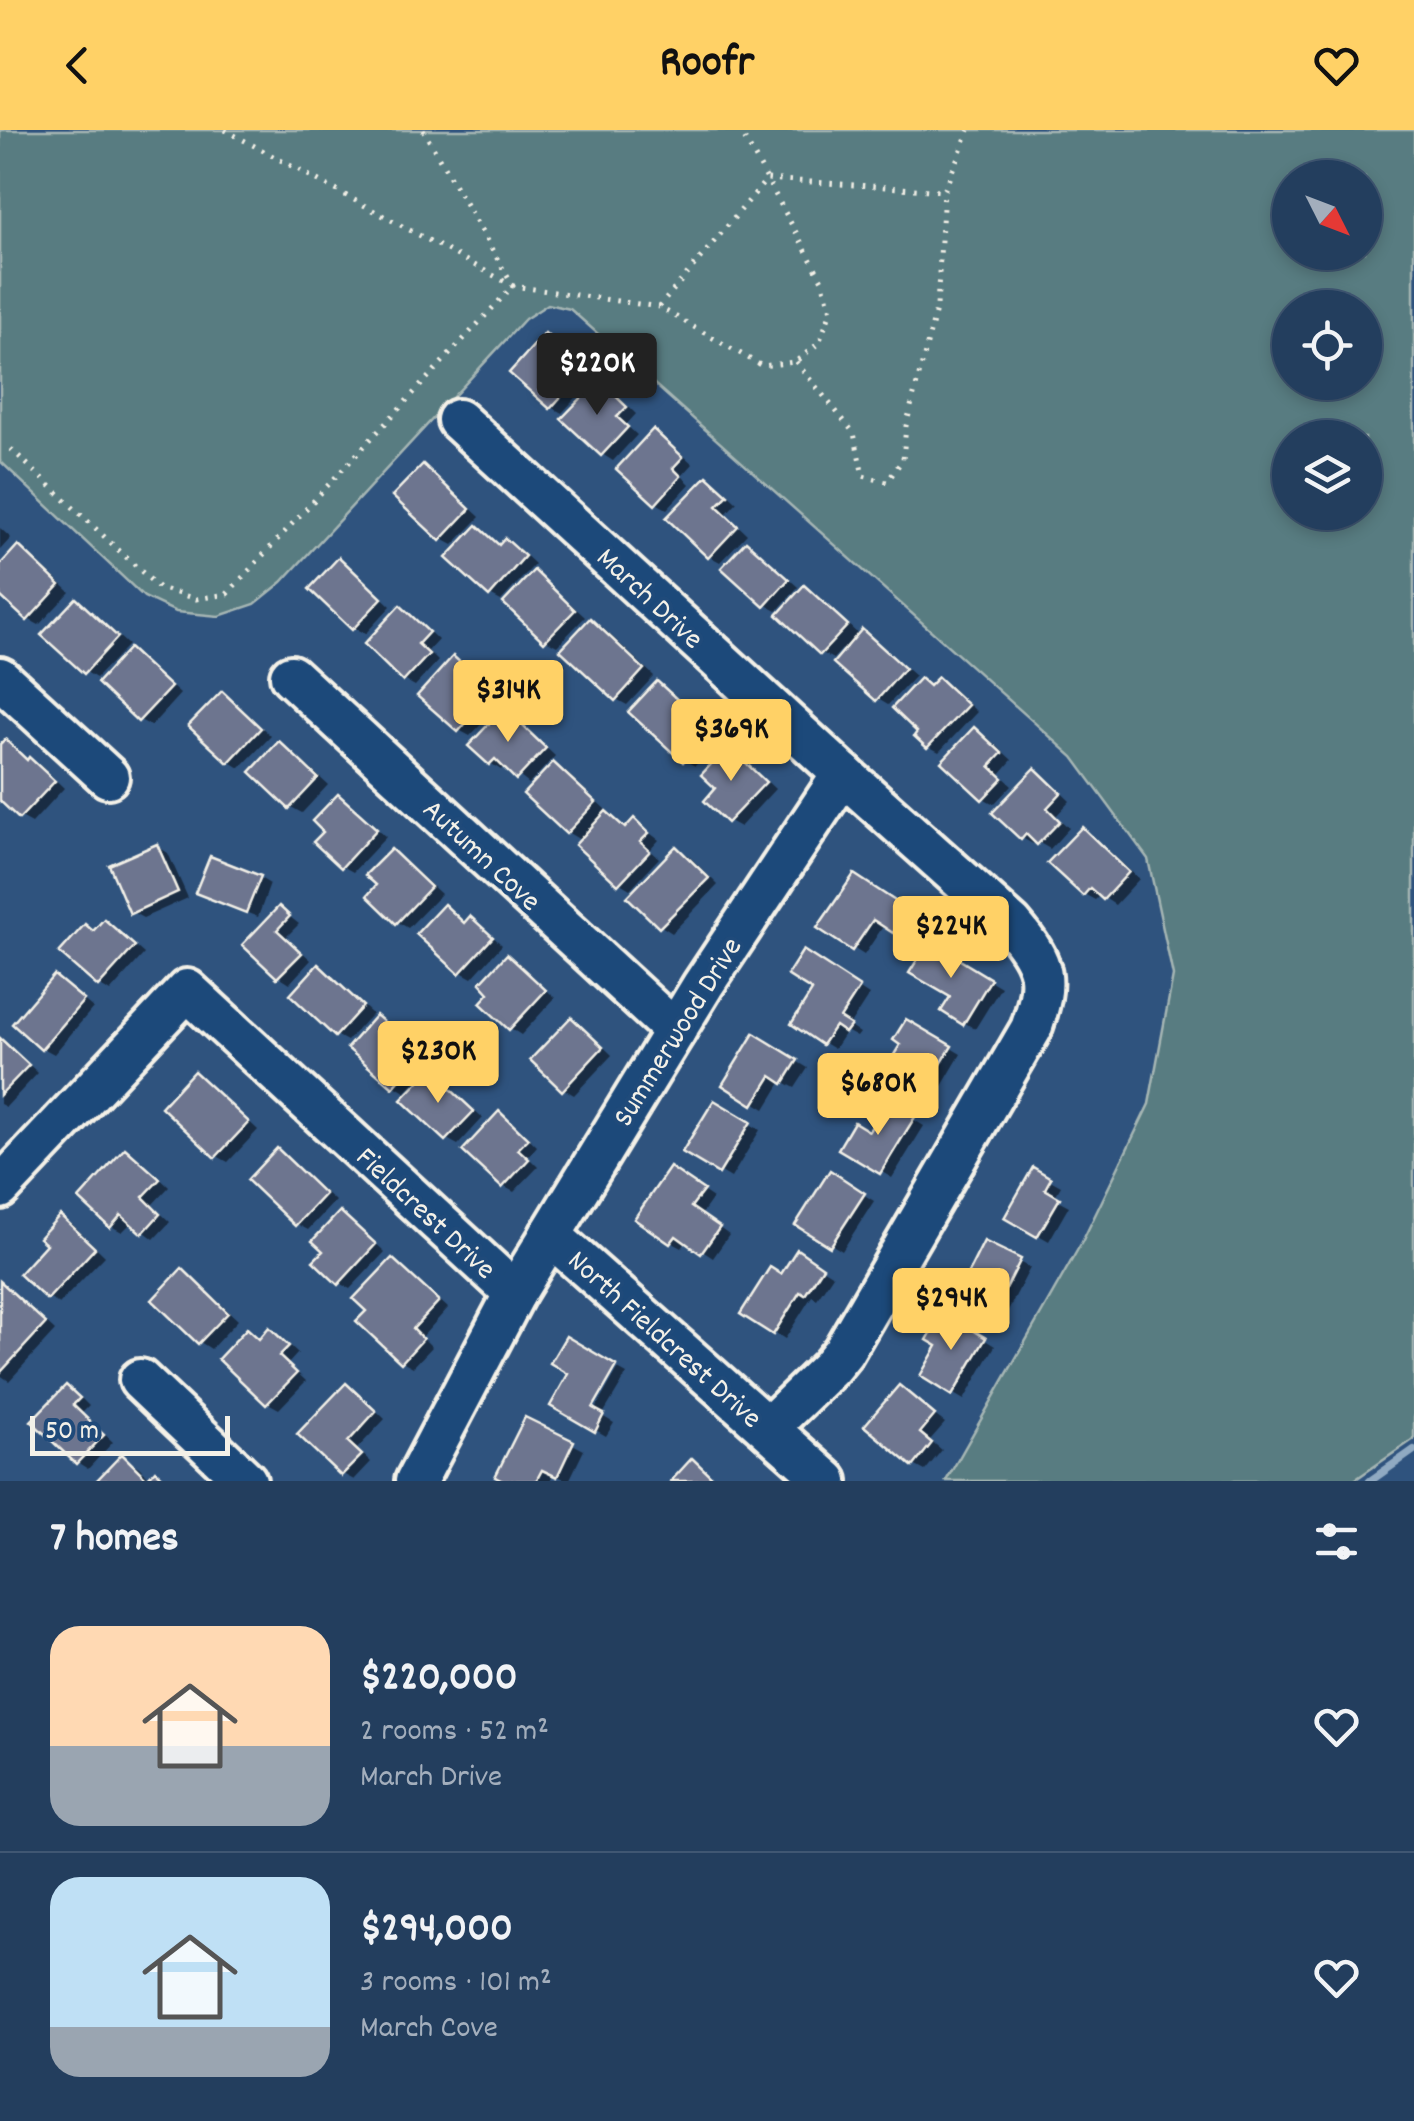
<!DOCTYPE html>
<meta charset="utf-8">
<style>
:root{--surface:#233e5e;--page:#2b4564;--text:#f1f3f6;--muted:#a3aebc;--line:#405773;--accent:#ffd166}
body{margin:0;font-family:Dekko,sans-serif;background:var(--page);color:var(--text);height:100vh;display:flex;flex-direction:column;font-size:38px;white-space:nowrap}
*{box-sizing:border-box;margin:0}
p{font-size:32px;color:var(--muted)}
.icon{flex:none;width:55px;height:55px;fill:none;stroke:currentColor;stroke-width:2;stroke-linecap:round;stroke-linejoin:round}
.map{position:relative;height:1351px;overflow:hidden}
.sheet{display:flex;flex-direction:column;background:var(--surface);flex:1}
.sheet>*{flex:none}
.needle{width:65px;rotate:132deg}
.controls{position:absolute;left:1272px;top:30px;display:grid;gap:20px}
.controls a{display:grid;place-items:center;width:110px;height:110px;border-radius:50%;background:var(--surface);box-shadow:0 5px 15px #0003,0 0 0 2px var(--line);font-size:50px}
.scale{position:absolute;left:30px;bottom:25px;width:200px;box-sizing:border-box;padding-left:10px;border:5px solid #f4f1e8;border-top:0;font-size:28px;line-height:35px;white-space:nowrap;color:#f4f1e8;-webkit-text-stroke:8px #1f4a7a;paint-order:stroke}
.price{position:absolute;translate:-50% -85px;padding:0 22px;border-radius:10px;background:var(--accent);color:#111;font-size:32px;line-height:65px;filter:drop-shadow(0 2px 5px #0008)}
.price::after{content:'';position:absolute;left:50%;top:60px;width:30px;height:22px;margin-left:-15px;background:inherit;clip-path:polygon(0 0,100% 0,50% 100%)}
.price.current{background:#222;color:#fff}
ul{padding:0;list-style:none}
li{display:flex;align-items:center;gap:30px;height:250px;padding:0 50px}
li+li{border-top:2px solid var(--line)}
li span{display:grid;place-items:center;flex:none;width:280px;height:200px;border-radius:30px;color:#555}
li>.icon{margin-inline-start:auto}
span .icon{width:120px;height:120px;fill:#fffc;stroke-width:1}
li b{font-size:42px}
h2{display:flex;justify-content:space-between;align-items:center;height:120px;padding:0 50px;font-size:42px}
header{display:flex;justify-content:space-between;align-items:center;height:130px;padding:0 50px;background:var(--accent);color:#111;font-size:45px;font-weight:700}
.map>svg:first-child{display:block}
.green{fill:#587c81;stroke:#a6b6b4;stroke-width:2.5;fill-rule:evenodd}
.shadow{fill:#0007}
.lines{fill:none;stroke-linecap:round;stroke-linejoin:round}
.stream{stroke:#90aac2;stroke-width:8}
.building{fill:#6d758f;stroke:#f4f1e8;stroke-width:2.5}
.minor-casing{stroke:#f4f1e8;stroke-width:48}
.path{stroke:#f4f1e8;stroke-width:5;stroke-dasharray:2.5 8;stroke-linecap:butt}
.minor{stroke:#1f4a7a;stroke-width:40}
.labels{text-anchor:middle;stroke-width:8;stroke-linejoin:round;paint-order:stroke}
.street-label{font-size:30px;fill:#f4f1e8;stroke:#1f4a7a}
</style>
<header><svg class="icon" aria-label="back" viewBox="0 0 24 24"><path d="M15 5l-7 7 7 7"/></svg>Roofr<svg class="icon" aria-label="heart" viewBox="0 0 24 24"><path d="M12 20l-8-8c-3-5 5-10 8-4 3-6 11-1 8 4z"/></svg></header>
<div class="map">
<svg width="1414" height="1351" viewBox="0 0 1414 1351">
<rect width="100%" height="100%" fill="#2f537e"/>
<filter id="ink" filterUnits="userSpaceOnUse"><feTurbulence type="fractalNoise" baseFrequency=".01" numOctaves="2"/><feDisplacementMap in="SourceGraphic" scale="20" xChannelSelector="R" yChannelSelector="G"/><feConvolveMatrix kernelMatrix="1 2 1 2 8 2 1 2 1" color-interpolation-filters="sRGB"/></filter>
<g filter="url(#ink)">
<path class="green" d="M 0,0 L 1414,0 L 1414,1309 L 1353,1351 L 946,1351 L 1082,1112 L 1149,974 L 1173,846 L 1148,729 L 1073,627 L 570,179 L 548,174 L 525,189 L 282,452 L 255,474 L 219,486 L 176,482 L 144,467 L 0,331 ZM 1290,48 L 1365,48 L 1365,122 L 1290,122 ZM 1290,178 L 1365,178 L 1365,252 L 1290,252 ZM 1290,308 L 1365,308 L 1365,382 L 1290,382 Z"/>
<g class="shadow">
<polygon points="545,207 556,213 584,237 574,248 585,258 562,283 551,277"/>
<polygon points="599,253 610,259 636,284 626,295 637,305 613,331 602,324"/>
<polygon points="653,302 664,308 693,334 682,346 690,354 667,379 656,373"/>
<polygon points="423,338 434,344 480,387 453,415 442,409 396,366"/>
<polygon points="708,349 719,355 737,372 726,384 747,404 720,432 709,426"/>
<polygon points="0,398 11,408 0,420"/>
<polygon points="477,398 501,416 506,411 517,417 535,434 501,471 490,465"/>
<polygon points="746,414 757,420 798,457 777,481 766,475"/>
<polygon points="19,419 30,425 70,462 39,495 28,489 0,463 0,439"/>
<polygon points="339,431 350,437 391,476 365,504 354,498"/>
<polygon points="534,443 545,450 585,487 557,516 546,510"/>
<polygon points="805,458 816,464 860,506 863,503 873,509 915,546 888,575 878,569 842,519 833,529 822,523"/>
<polygon points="77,471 87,477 128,515 96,548 86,542"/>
<polygon points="401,478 412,485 438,510 428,521 438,531 415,556 404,550"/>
<polygon points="591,491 602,497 654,546 627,575 616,569"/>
<polygon points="129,521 140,528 180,564 151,596 140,590 100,553"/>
<polygon points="454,529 464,536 494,562 482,574 492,583 470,606 459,600"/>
<polygon points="939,550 950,556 977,582 939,622 928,616 931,557"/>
<polygon points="658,554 669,560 721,608 695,636 684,630"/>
<polygon points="222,564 233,570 271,606 240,638 229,631"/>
<polygon points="504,582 515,588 555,626 529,654 505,635 501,640 490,633"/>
<polygon points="975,600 986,606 1012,630 1000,644 1012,655 994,674 983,668"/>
<polygon points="5,612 29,631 41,636 64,658 32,693 21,687 0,668 0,618"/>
<polygon points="280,614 291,621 328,655 302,683 291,677"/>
<polygon points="729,619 740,626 775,659 740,697 729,691 718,658"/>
<polygon points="554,635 565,641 606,680 603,682 627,699 634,691 659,710 650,720 659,728 630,759 620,753 582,711 567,702"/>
<polygon points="1035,642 1046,648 1070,671 1056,686 1069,698 1050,719 1036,711 1033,714 1022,708"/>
<polygon points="338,667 349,673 386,707 353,742 342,736 326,702"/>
<polygon points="1082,700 1093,706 1139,749 1115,775 1100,765 1095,770 1084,764"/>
<polygon points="157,716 168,723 188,768 143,788 132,782"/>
<polygon points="677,719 688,725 718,755 672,803 661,796 630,767"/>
<polygon points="391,722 402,728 441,764 408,798 398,792 380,755"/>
<polygon points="260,748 270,754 258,787 209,768"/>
<polygon points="865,753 918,788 905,807 884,795 864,825 821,798"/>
<polygon points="444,777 467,794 471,790 482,796 502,815 472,848 461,842 419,804"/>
<polygon points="280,779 299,794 286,807 311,830 290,853 279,846 246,815"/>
<polygon points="105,792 116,799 144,824 110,862 99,855 95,803"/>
<polygon points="930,814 1001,857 975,899 944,880 953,866"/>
<polygon points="508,827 519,833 555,868 521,905 510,898 493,863"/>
<polygon points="815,830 869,865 849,896 860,903 857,907 846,901 834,919 824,913 816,860"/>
<polygon points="318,838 329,844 372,884 347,911 336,905"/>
<polygon points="66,855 93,878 54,924 43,918"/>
<polygon points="376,888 387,895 417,920 414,923 429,936 406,962 408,964 395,956 351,918"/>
<polygon points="571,890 582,896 612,925 574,965 564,959"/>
<polygon points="907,892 961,924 932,973 884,945 903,914"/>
<polygon points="755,906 808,938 795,958 782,951 765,979 725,955"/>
<polygon points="0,910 10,916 38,943 6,977 0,974"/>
<polygon points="430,943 441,949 483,988 458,1015 447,1009 405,970"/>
<polygon points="195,944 206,951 258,1000 228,1032 217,1026"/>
<polygon points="715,973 760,1000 731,1048 686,1021"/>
<polygon points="888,974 924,996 892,1048 842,1018 870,1004"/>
<polygon points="499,984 510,990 537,1016 528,1027 538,1037 514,1062 503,1056"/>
<polygon points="126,1021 137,1027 169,1057 152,1075 170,1092 154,1109 132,1092 122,1102 111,1096"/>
<polygon points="277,1021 288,1028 335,1071 308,1100 297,1094"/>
<polygon points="1034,1041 1061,1056 1054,1068 1069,1076 1049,1111 1007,1087"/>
<polygon points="831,1044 874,1071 842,1121 799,1094"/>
<polygon points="682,1047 713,1068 701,1085 729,1105 713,1128 687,1111 682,1118 671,1112"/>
<polygon points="340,1084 351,1090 385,1122 350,1159 339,1153 326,1121"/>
<polygon points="61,1088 72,1094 105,1126 59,1174 48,1168 50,1114"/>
<polygon points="986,1114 1030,1138 1001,1194 961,1172"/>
<polygon points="797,1123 833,1145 817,1169 812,1166 785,1209 744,1183 782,1147"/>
<polygon points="392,1131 403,1137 448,1178 422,1207 432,1217 413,1237 402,1231 369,1181"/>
<polygon points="182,1142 193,1148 238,1190 211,1219 200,1212"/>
<polygon points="0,1153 10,1159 55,1201 9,1251 0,1245"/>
<polygon points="944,1185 995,1216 964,1270 923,1246 941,1215"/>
<polygon points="270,1200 281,1207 298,1223 288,1234 306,1251 279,1279 268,1273 248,1201 261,1210"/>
<polygon points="566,1209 584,1288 589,1290 618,1239 627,1244 602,1286 614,1293 606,1306 553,1275 572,1243"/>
<polygon points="346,1256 357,1262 385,1289 357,1319 371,1332 354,1350 343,1344 301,1304"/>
<polygon points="66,1258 77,1264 89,1276 82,1283 113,1312 88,1339 77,1332"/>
<polygon points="899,1258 945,1293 930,1310 942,1320 925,1341 914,1335"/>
<polygon points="526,1290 584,1320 569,1351 553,1344 550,1351 507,1351"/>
<polygon points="122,1327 139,1337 151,1349 156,1344 169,1351 100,1351"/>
<polygon points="734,1344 744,1350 745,1351 727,1351"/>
</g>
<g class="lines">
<polyline class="stream" points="1370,1351 1414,1320"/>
</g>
<g class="building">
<polygon points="545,203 574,230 565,240 576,250 550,279 509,243"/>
<polygon points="599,250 627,277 617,287 628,297 601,326 561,289"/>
<polygon points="653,299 683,327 673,338 681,346 655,375 616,339"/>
<polygon points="423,334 470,379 440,411 392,366"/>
<polygon points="707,346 728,365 717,376 738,396 708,428 666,388"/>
<polygon points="477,395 499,415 505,408 525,426 489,467 446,428"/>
<polygon points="746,411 789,449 764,477 721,438"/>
<polygon points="18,415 60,455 27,491 0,466 0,435"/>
<polygon points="339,427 382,468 352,500 309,459"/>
<polygon points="534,440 575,480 544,512 503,473"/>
<polygon points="804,455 848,495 820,525 777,485"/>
<polygon points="76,468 118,507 84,544 41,505"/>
<polygon points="400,475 429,502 418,514 429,524 403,552 364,514"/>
<polygon points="590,488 644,539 615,571 560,520"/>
<polygon points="862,499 905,538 876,571 833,533"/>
<polygon points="129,518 171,557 138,592 97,553"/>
<polygon points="453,526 484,554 473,567 482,575 458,602 417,566"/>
<polygon points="938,547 968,575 927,618 914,606 917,602 892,578 920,548 929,556"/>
<polygon points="657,551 712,601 683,632 628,582"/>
<polygon points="222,561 261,598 228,633 188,596"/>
<polygon points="504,578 546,618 516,650 495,629 489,635 468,616"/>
<polygon points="974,597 1002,623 990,636 1003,648 982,670 941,632"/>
<polygon points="5,609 27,630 29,627 55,651 19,689 0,671 0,614"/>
<polygon points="279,611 318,648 289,679 250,642"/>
<polygon points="728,616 766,652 727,693 704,671 715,658 701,645"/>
<polygon points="553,632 596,672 566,704 523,664"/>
<polygon points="1035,638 1061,663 1047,678 1060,691 1037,715 1026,704 1021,710 992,683"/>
<polygon points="338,664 377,699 341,738 313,712 323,702 312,691"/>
<polygon points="606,681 625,698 634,688 649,703 640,712 650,721 618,755 575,715"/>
<polygon points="1082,697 1129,742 1103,770 1090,758 1083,766 1047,733"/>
<polygon points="157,714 178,762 130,784 109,735"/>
<polygon points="676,716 709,748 659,798 627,767"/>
<polygon points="391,719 431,757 396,794 367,766 376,755 365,745"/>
<polygon points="210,726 261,746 246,783 195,763"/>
<polygon points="854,744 909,780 893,803 873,790 852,821 817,798"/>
<polygon points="444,774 464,793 470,786 493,807 459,844 416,804"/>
<polygon points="279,776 290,786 277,800 302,823 277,848 242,815"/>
<polygon points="104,789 135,816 98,857 59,823 85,794 93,801"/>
<polygon points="929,811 991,849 963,895 941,881 950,867 909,843"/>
<polygon points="803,820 860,857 840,888 851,895 845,903 835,896 822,915 791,894 812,861 787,845"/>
<polygon points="507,824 546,860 509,900 480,873 489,863 480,853"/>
<polygon points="318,834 363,876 335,907 290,865"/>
<polygon points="54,845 84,870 41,920 12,894"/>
<polygon points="376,885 407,912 405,915 419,928 393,958 347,918"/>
<polygon points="571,887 603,917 562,961 530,930"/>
<polygon points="906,889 952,916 920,969 881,946 900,915 893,910"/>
<polygon points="754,903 798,930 783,954 771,946 753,975 722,955"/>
<polygon points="0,908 29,935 0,965"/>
<polygon points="430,940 474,981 445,1011 401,970"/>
<polygon points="194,941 249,992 215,1028 161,977"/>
<polygon points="714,970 751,992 719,1044 682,1022"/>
<polygon points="888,971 915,987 880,1044 838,1019 854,992 869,1001"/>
<polygon points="499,981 528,1009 518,1019 529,1029 502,1058 462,1021"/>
<polygon points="125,1018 160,1049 143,1067 160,1084 142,1104 121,1085 110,1098 79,1069"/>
<polygon points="277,1018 325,1064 295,1096 247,1050"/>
<polygon points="670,1037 704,1060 691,1077 720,1097 701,1124 676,1106 670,1114 634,1089"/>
<polygon points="1033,1037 1051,1048 1045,1059 1060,1068 1037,1107 1004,1088"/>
<polygon points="830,1040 865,1063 830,1117 795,1095"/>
<polygon points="340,1081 376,1114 338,1155 313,1131 323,1121 312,1111"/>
<polygon points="60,1085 95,1118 47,1170 19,1144 46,1114 39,1108"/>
<polygon points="984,1111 1021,1129 990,1190 958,1173 970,1148 966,1147"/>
<polygon points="797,1119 823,1137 805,1165 800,1162 773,1205 740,1184 770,1137 781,1144"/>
<polygon points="392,1128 439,1171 413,1199 423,1209 401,1233 356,1191 366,1181 353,1169"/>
<polygon points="182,1138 228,1183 198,1214 152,1170"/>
<polygon points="0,1151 46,1193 0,1243"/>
<polygon points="943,1182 986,1208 952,1266 920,1246 937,1216 927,1210"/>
<polygon points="269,1197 289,1216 279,1226 297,1243 266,1275 218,1229 247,1198 259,1209"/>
<polygon points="566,1206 617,1236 593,1278 604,1284 595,1302 550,1276 568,1244 550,1233"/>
<polygon points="346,1253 376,1281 348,1312 362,1325 341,1346 297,1304"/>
<polygon points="66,1255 80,1268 73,1275 104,1305 76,1334 31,1291"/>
<polygon points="899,1255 935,1285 920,1303 932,1313 913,1337 864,1296"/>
<polygon points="525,1287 574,1311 557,1347 542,1340 536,1351 503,1351 495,1347"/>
<polygon points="122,1324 147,1349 155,1340 167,1351 96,1351"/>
<polygon points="692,1328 716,1351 671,1351"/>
</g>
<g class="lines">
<g class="minor-casing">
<g id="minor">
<path d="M 458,290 L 843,644 L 1012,795 C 1046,835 1048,850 1031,899 L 843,1222 L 830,1238 L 768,1298"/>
<polyline points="291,546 675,901"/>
<polyline points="0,548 108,647"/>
<polyline points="0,1058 187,860 515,1163"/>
<polyline points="550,1105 827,1351"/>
<polyline points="140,1250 246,1351"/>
<polyline points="416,1351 515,1163 703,855 843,644"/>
</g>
</g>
<g class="path">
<polyline points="423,0 513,156 659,177 762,236 795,232 819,213 831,181 822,150 740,0"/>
<polyline points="659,177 767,49 944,61"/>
<polyline points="796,232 854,303 863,346 887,352 903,329 906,296 937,176 944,61 969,0"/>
<polyline points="11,319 159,458 196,469 227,464 513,156 225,0"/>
</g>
<use href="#minor" class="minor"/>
</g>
</g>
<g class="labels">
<g class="street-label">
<text transform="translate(651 467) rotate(43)" y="10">March Drive</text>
<text transform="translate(483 724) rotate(43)" y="10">Autumn Cove</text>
<text transform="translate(676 901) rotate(-58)" y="10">Summerwood Drive</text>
<text transform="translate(427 1082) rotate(43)" y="10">Fieldcrest Drive</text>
<text transform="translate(666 1208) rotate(42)" y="10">North Fieldcrest Drive</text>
</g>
</g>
</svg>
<div class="controls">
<a><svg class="needle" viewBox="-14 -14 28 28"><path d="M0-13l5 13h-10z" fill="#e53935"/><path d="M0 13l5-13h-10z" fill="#a3aebc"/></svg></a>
<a><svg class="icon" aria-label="locate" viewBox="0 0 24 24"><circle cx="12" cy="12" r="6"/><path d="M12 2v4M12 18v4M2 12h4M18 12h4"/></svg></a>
<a><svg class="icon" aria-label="layers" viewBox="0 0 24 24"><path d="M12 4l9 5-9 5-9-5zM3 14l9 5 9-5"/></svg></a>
</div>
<div class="scale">50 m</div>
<b class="price current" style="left:597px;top:288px">$220K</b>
<b class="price" style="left:508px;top:615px">$314K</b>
<b class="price" style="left:731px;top:654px">$369K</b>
<b class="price" style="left:951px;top:851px">$224K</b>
<b class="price" style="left:438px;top:976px">$230K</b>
<b class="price" style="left:878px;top:1008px">$680K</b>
<b class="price" style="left:951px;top:1223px">$294K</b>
</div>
<section class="sheet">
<h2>7 homes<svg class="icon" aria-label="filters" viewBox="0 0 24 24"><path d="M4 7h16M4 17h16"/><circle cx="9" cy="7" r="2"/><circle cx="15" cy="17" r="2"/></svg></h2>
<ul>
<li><span style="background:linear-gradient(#ffd9b3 60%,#9aa5b1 0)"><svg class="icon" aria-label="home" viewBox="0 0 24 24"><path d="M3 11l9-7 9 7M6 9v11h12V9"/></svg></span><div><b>$220,000</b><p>2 rooms · 52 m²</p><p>March Drive</p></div><svg class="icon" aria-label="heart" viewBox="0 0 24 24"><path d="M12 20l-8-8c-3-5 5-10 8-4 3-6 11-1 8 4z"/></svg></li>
<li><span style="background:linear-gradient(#bfe0f5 75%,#9aa5b1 0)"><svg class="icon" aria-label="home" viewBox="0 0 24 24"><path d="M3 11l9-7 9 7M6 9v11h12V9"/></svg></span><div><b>$294,000</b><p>3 rooms · 101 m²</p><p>March Cove</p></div><svg class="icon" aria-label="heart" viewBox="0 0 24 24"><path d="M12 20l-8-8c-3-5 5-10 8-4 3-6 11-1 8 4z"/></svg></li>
</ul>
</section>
